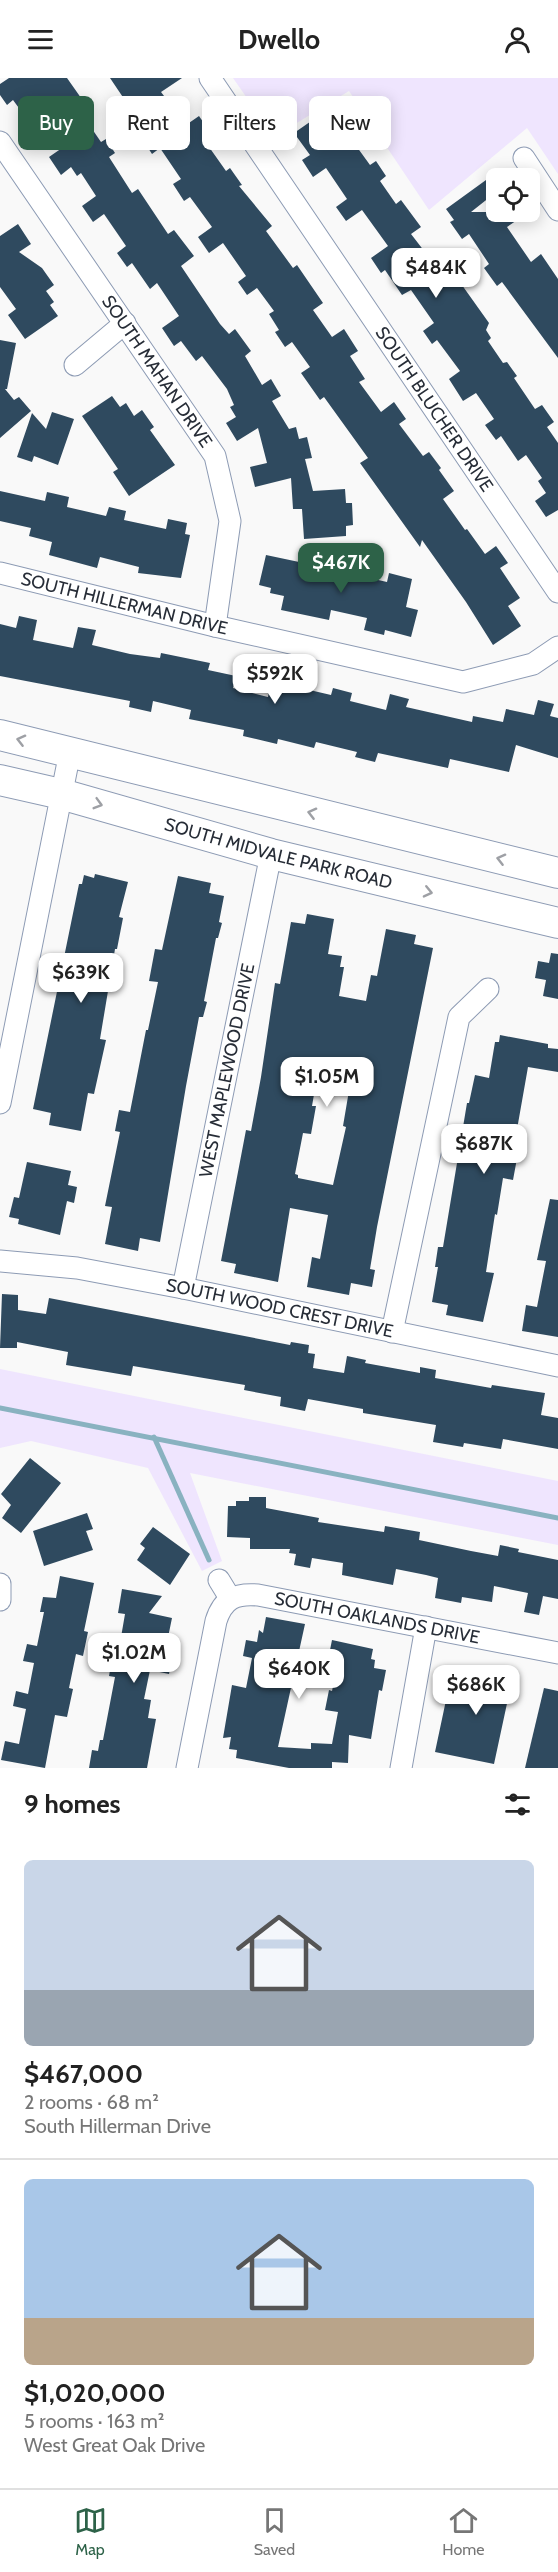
<!DOCTYPE html>
<meta charset="utf-8">
<style>
:root{--surface:#fff;--page:#f6f6f6;--text:#222;--muted:#767676;--line:#e0e0e0;--accent:#2d6248}
body{margin:0;font-family:Cabin,sans-serif;background:var(--page);color:var(--text);height:100vh;display:flex;flex-direction:column;font-size:22px;white-space:nowrap}
*{box-sizing:border-box;margin:0}
p{font-size:20px;color:var(--muted)}
.icon{flex:none;width:33px;height:33px;fill:none;stroke:currentColor;stroke-width:2;stroke-linecap:round;stroke-linejoin:round}
.map{position:relative;height:1690px;overflow:hidden}
.drawer{display:flex;flex-direction:column;background:var(--surface);flex:1}
.drawer>*{flex:none}
.hud{position:absolute;left:18px;top:18px;width:522px;height:54px;display:flex;gap:12px}
.fabs{position:absolute;left:486px;top:90px;display:grid;gap:12px}
.fabs a{display:grid;place-items:center;width:54px;height:54px;border-radius:9px;background:var(--surface);box-shadow:0 3px 15px #0003;font-size:30px}
.price{position:absolute;translate:-50% -51px;padding:0 14px;border-radius:12px;background:#fff;color:#222;font-size:20px;line-height:39px;filter:drop-shadow(0 2px 3px #0008)}
.price::after{content:'';position:absolute;left:50%;top:36px;width:18px;height:14px;margin-left:-9px;background:inherit;clip-path:polygon(0 0,100% 0,50% 100%)}
.price.active{background:var(--accent);color:#fff}
ul{padding:0;list-style:none}
li{display:grid;align-content:center;gap:12px;height:318px;padding:0 24px}
li+li{border-top:2px solid var(--line)}
li span{display:grid;place-items:center;height:186px;border-radius:9px;color:#555}
li>.icon{margin-inline-start:auto}
span .icon{width:108px;height:108px;fill:#fffc;stroke-width:1}
li b{font-size:26px}
h2{display:flex;justify-content:space-between;align-items:center;height:72px;padding:0 24px;font-size:26px}
.chip{padding:0 21px;border-radius:9px;background:var(--surface);box-shadow:0 3px 15px #0003;font-size:21px;line-height:54px}
.chip.active{background:var(--accent);color:#fff}
header{display:flex;justify-content:space-between;align-items:center;height:78px;padding:0 24px;background:var(--surface);font-size:27px;font-weight:700}
.tabs{display:flex;justify-content:space-around;align-items:center;height:84px;border-top:2px solid var(--line);background:var(--surface);font-size:16px;color:var(--muted)}
.tabs a{display:grid;justify-items:center;gap:3px}
.tabs .active{color:var(--accent)}
.map>svg:first-child{display:block}
.green{fill:#efe5fe}
.lines{fill:none;stroke-linecap:round;stroke-linejoin:round}
.stream{stroke:#89b2c0;stroke-width:5}
.building{fill:#2f4a5f;fill-rule:evenodd}
.street-casing{stroke:#8d9bb4;stroke-width:23}
.secondary-casing{stroke:#8d9bb4;stroke-width:32}
.street{stroke:#fff;stroke-width:21}
.secondary{stroke:#fff;stroke-width:30}
.oneway{stroke:#9ea0a5}
.labels{text-anchor:middle;stroke-width:6;stroke-linejoin:round;paint-order:stroke}
.street-label{font-size:18px;fill:#272d37;stroke:#fff}
</style>
<header><svg class="icon" aria-label="menu" viewBox="0 0 24 24"><path d="M4 6h16M4 12h16M4 18h16"/></svg>Dwello<svg class="icon" aria-label="person" viewBox="0 0 24 24"><circle cx="12" cy="8" r="4"/><path d="M4 21q1-7 8-7t8 7"/></svg></header>
<div class="map">
<svg width="558" height="1690" viewBox="0 0 558 1690">
<rect width="100%" height="100%" fill="#f9f9f9"/>
<g class="green">
<polygon points="233,0 558,0 558,96 527,50 429,132 349,13 274,59"/>
<polygon points="0,1291 558,1403 558,1467 190,1395 222,1483 202,1493 148,1390 31,1363 0,1370"/>
</g>
<g class="lines">
<g class="stream">
<polyline points="0,1330 558,1440"/>
<polyline points="154,1359 209,1482"/>
</g>
</g>
<g class="building">
<polygon points="9,0 67,0 86,27 79,32 101,64 106,61 115,75 109,79 132,115 138,111 168,156 174,152 194,178 181,188 220,246 229,256 235,251 251,273 245,278 262,307 271,301 281,318 272,323 289,351 296,349 299,361 307,359 312,380 305,381 313,413 345,411 346,425 352,425 353,447 346,448 346,458 304,461 302,431 293,431 291,400 255,409 250,389 267,385 258,350 237,363 226,345 236,339 230,329 234,327 227,311 202,278 196,283 181,263 174,268 162,250 179,238 157,205 150,211 132,185 127,189 117,175 126,168 104,136 93,144 82,128 96,118 81,95 77,98 71,89 61,97 49,79 62,70 39,38 30,45 13,22 7,27 0,17 0,6"/>
<polygon points="110,0 182,0 161,14 186,47 199,38 210,54 202,59 226,93 230,90 242,107 239,108 272,148 266,153 293,190 297,187 323,225 313,232 332,259 344,251 358,273 350,278 365,301 359,304 381,334 394,324 406,341 399,346 423,378 429,374 441,390 439,392 454,413 443,421 465,452 467,451 485,476 496,468 508,485 500,490 520,520 508,528 521,548 493,567 466,524 422,462 420,469 360,385 368,380 324,319 320,322 301,295 310,289 292,264 285,269 275,254 279,252 269,236 274,233 257,210 247,217 238,204 246,198 223,165 209,175 198,159 212,149 190,119 184,123 173,106 181,101 160,70 152,76 139,56 145,52"/>
<polygon points="330,30 338,41 345,35 357,53 349,58 370,87 376,83 386,98 380,103 396,126 401,122 421,149 411,156 428,178 437,172 489,245 486,252 491,260 488,263 503,285 507,284 517,298 514,300 535,331 542,327 554,344 547,349 558,365 558,432 546,439 535,423 546,415 538,403 542,400 526,377 518,383 501,358 496,362 485,347 494,341 476,315 463,323 449,301 460,293 437,262 432,266 423,253 434,245 411,212 402,217 385,192 381,195 371,180 388,168 362,132 346,143 336,129 347,121 326,90 313,99 302,82 310,77 294,55"/>
<polygon points="486,102 495,115 471,134 529,134 507,149 531,184 541,176 558,201 558,280 502,204 497,208 484,190 489,186 469,156 462,161 450,144 454,142 446,131"/>
<polygon points="18,146 31,166 19,174 42,190 54,207 46,213 54,224 50,227 58,238 25,261 8,237 16,231 0,209 0,158"/>
<polygon points="0,262 16,265 7,311 5,311 14,322 19,319 31,333 0,360"/>
<polygon points="112,318 120,329 126,325 134,338 142,332 154,349 150,352 175,387 129,418 113,394 118,391 82,338"/>
<polygon points="52,334 74,341 58,387 34,378 32,384 17,379 32,335 46,351"/>
<polygon points="0,413 45,423 47,414 69,419 67,429 106,438 109,429 126,433 124,442 166,451 168,441 187,445 185,456 190,457 181,500 138,495 139,489 100,479 97,490 49,477 52,464 29,458 31,450 0,443"/>
<polygon points="266,477 337,492 338,485 358,489 356,497 387,504 389,495 412,501 406,529 418,532 411,559 385,552 384,557 364,552 367,540 331,532 329,542 281,532 284,518 270,515 271,510 259,507"/>
<polygon points="19,538 37,542 33,562 73,570 78,549 96,552 92,567 130,576 160,580 161,575 210,585 208,592 236,598 233,610 268,619 270,607 300,613 301,610 331,617 333,610 352,615 350,623 386,632 390,616 409,621 406,629 472,644 473,638 503,644 506,631 534,637 538,622 554,626 550,638 558,640 558,680 516,667 509,694 450,681 448,690 378,675 375,684 355,679 357,674 316,664 314,670 278,661 277,666 243,658 244,652 189,641 191,632 153,623 151,634 129,629 130,623 0,598 0,546 16,550"/>
<polygon points="95,796 128,804 119,839 123,840 117,871 115,871 100,961 106,962 94,1016 88,1015 81,1053 49,1047 51,1035 33,1031 79,806 82,806 84,797 94,800"/>
<polygon points="178,798 211,805 209,815 224,818 219,844 222,845 218,860 216,860 204,923 207,924 203,939 199,939 186,1008 160,1164 140,1160 138,1173 105,1166 112,1129 105,1128 120,1054 115,1053 119,1032 130,1034 146,952 148,952 158,904 149,903 155,871 162,872"/>
<path d="M 307,836 L 334,841 L 328,876 L 342,878 L 340,889 L 344,889 L 339,918 L 366,923 L 371,897 L 377,898 L 386,851 L 416,857 L 414,866 L 433,870 L 377,1149 L 370,1191 L 375,1192 L 372,1209 L 351,1205 L 349,1217 L 307,1209 L 312,1179 L 320,1181 L 328,1137 L 290,1130 L 278,1204 L 234,1195 L 236,1186 L 221,1183 L 246,1052 L 251,1053 L 261,999 L 275,905 L 280,906 L 291,844 L 305,846 ZM 320,982 L 353,989 L 343,1048 L 346,1049 L 333,1107 L 298,1100 L 298,1097 L 295,1096 L 303,1055 L 311,1056 L 316,1028 L 312,1028 Z"/>
<polygon points="551,875 558,876 558,921 543,918 546,902 535,900 538,883 549,885"/>
<polygon points="500,957 548,966 548,970 558,971 558,994 528,989 513,1074 518,1075 513,1102 503,1100 497,1137 495,1136 486,1194 494,1195 483,1244 446,1237 448,1227 432,1224 438,1189 435,1189 438,1169 443,1169 467,1025 469,1025 475,997 489,1000 495,964 499,964"/>
<polygon points="27,1084 71,1093 68,1107 77,1109 74,1125 67,1123 60,1157 18,1146 19,1141 9,1139 14,1119 19,1120"/>
<polygon points="550,1121 558,1122 558,1259 522,1253 526,1227 537,1229 546,1183 537,1182"/>
<polygon points="2,1216 18,1217 18,1232 46,1236 49,1220 290,1267 291,1264 309,1267 308,1275 315,1276 313,1290 344,1295 347,1278 366,1282 365,1285 420,1295 420,1289 436,1292 435,1300 491,1310 492,1307 545,1315 541,1337 558,1340 558,1371 503,1361 501,1371 464,1365 463,1369 433,1364 436,1347 363,1335 363,1331 308,1321 305,1333 280,1328 281,1319 244,1312 245,1307 133,1288 131,1298 66,1287 68,1274 17,1264 17,1270 0,1270"/>
<polygon points="30,1380 61,1405 21,1455 2,1440 11,1427 1,1416"/>
<polygon points="249,1419 266,1419 266,1430 319,1440 318,1444 384,1454 385,1448 420,1454 419,1462 471,1473 498,1478 500,1467 519,1471 518,1474 558,1482 558,1521 543,1518 539,1537 524,1534 528,1515 494,1508 492,1524 462,1519 461,1525 435,1520 438,1500 426,1497 396,1491 393,1507 342,1497 343,1485 312,1480 310,1490 294,1487 296,1476 289,1475 290,1471 250,1471 250,1460 227,1459 228,1428 236,1428 236,1423 249,1423"/>
<polygon points="87,1435 93,1451 86,1453 93,1472 44,1488 33,1453"/>
<polygon points="153,1449 190,1476 170,1507 137,1482 145,1470 140,1466"/>
<polygon points="60,1498 94,1505 84,1553 88,1554 83,1578 76,1576 69,1610 73,1611 67,1639 55,1637 45,1690 1,1682 5,1663 19,1666 26,1631 13,1628 16,1613 28,1616 34,1585 23,1583 27,1566 37,1568 44,1534 40,1534 43,1519 56,1520"/>
<polygon points="122,1511 162,1518 149,1535 172,1540 165,1574 173,1575 169,1596 150,1592 144,1621 151,1622 148,1640 156,1641 147,1690 89,1690 92,1672 98,1673 100,1662 103,1662 115,1599 109,1598 115,1564 120,1565 125,1536 118,1535"/>
<polygon points="266,1539 305,1546 278,1669 311,1671 311,1665 332,1666 338,1634 325,1632 329,1612 332,1613 339,1579 329,1577 332,1562 373,1571 371,1581 375,1582 374,1590 386,1592 382,1613 379,1612 371,1661 349,1657 348,1685 332,1684 332,1690 289,1690 236,1680 237,1672 229,1671 231,1659 223,1660 232,1607 246,1610 252,1580 243,1578 246,1562 257,1564 259,1552 263,1555"/>
<polygon points="479,1587 514,1593 494,1686 435,1674 449,1608 466,1610 468,1596 477,1597"/>
<polygon points="544,1610 558,1613 558,1690 525,1690"/>
</g>
<g class="lines">
<g class="street-casing">
<g id="street">
<path id="s1" d="M 210,0 L 558,514"/>
<path id="s2" d="M 0,64 L 215,378 L 230,443 L 215,548"/>
<polyline points="524,80 558,132"/>
<polyline points="75,287 125,245"/>
<path id="s3" d="M 0,495 L 215,548 L 463,604 L 533,586 L 558,569"/>
<polyline points="0,1025 70,674"/>
<path id="s4" d="M 0,1183 L 77,1190 L 183,1210 L 558,1288"/>
<path id="s5" d="M 183,1210 L 271,776"/>
<polyline points="392,1254 459,939 488,911"/>
<polyline points="219,1502 230,1520"/>
<polyline points="0,1506 0,1522"/>
<path id="s6" d="M 187,1690 L 216,1543 C 223,1521 235,1515 258,1517 L 558,1575"/>
<polyline points="401,1690 426,1549"/>
</g>
</g>
<g class="secondary-casing">
<g id="secondary">
<polyline points="0,657 558,795"/>
<path id="s7" d="M 0,702 L 61,716 L 271,776 L 558,845"/>
</g>
</g>
<use href="#street" class="street"/>
<use href="#secondary" class="secondary"/>
</g>
<defs><path id="oneway-chevron" d="M-2-3.5L2.5 0L-2 3.5" fill="none" stroke-width="1.6" stroke-linecap="round" stroke-linejoin="round" transform="scale(1.5)"/></defs>
<g class="oneway">
<use href="#oneway-chevron" transform="translate(21 662) rotate(-166)"/>
<use href="#oneway-chevron" transform="translate(98 726) rotate(16)"/>
<use href="#oneway-chevron" transform="translate(312 735) rotate(-166)"/>
<use href="#oneway-chevron" transform="translate(501 781) rotate(-166)"/>
<use href="#oneway-chevron" transform="translate(428 814) rotate(13)"/>
</g>
<g class="labels">
<g class="street-label">
<text dy="6" stroke="none"><textPath href="#s2" startOffset="278">SOUTH MAHAN DRIVE</textPath></text>
<text dy="6" stroke="none"><textPath href="#s1" startOffset="400">SOUTH BLUCHER DRIVE</textPath></text>
<text dy="6" stroke="none"><textPath href="#s3" startOffset="128">SOUTH HILLERMAN DRIVE</textPath></text>
<text dy="6" stroke="none"><textPath href="#s7" startOffset="288">SOUTH MIDVALE PARK ROAD</textPath></text>
<text dy="6" stroke="none"><textPath href="#s5" startOffset="222">WEST MAPLEWOOD DRIVE</textPath></text>
<text dy="6" stroke="none"><textPath href="#s4" startOffset="284">SOUTH WOOD CREST DRIVE</textPath></text>
<text dy="6" stroke="none"><textPath href="#s6" startOffset="326">SOUTH OAKLANDS DRIVE</textPath></text>
</g>
</g>
</svg>
<div class="fabs">
<a><svg class="icon" aria-label="locate" viewBox="0 0 24 24"><circle cx="12" cy="12" r="6"/><path d="M12 2v4M12 18v4M2 12h4M18 12h4"/></svg></a>
</div>
<b class="price" style="left:436px;top:221px">$484K</b>
<b class="price active" style="left:341px;top:516px">$467K</b>
<b class="price" style="left:275px;top:627px">$592K</b>
<b class="price" style="left:81px;top:926px">$639K</b>
<b class="price" style="left:327px;top:1030px">$1.05M</b>
<b class="price" style="left:484px;top:1097px">$687K</b>
<b class="price" style="left:134px;top:1606px">$1.02M</b>
<b class="price" style="left:299px;top:1622px">$640K</b>
<b class="price" style="left:476px;top:1638px">$686K</b>
<div class="hud">
<a class="chip active">Buy</a>
<a class="chip">Rent</a>
<a class="chip">Filters</a>
<a class="chip">New</a>
</div>
</div>
<section class="drawer">
<h2>9 homes<svg class="icon" aria-label="filters" viewBox="0 0 24 24"><path d="M4 7h16M4 17h16"/><circle cx="9" cy="7" r="2"/><circle cx="15" cy="17" r="2"/></svg></h2>
<ul>
<li><span style="background:linear-gradient(#c9d6e8 70%,#9aa5b1 0)"><svg class="icon" aria-label="home" viewBox="0 0 24 24"><path d="M3 11l9-7 9 7M6 9v11h12V9"/></svg></span><div><b>$467,000</b><p>2 rooms · 68 m²</p><p>South Hillerman Drive</p></div></li>
<li><span style="background:linear-gradient(#a9c7e8 75%,#b9a48a 0)"><svg class="icon" aria-label="home" viewBox="0 0 24 24"><path d="M3 11l9-7 9 7M6 9v11h12V9"/></svg></span><div><b>$1,020,000</b><p>5 rooms · 163 m²</p><p>West Great Oak Drive</p></div></li>
</ul>
</section>
<nav class="tabs">
<a class="active"><svg class="icon" aria-label="map" viewBox="0 0 24 24"><path d="M3 6l6-2 6 2 6-2v14l-6 2-6-2-6 2zM9 4v14M15 6v14"/></svg>Map</a>
<a><svg class="icon" aria-label="saved" viewBox="0 0 24 24"><path d="M7 4h10v16l-5-4-5 4z"/></svg>Saved</a>
<a><svg class="icon" aria-label="home" viewBox="0 0 24 24"><path d="M3 11l9-7 9 7M6 9v11h12V9"/></svg>Home</a>
</nav>
